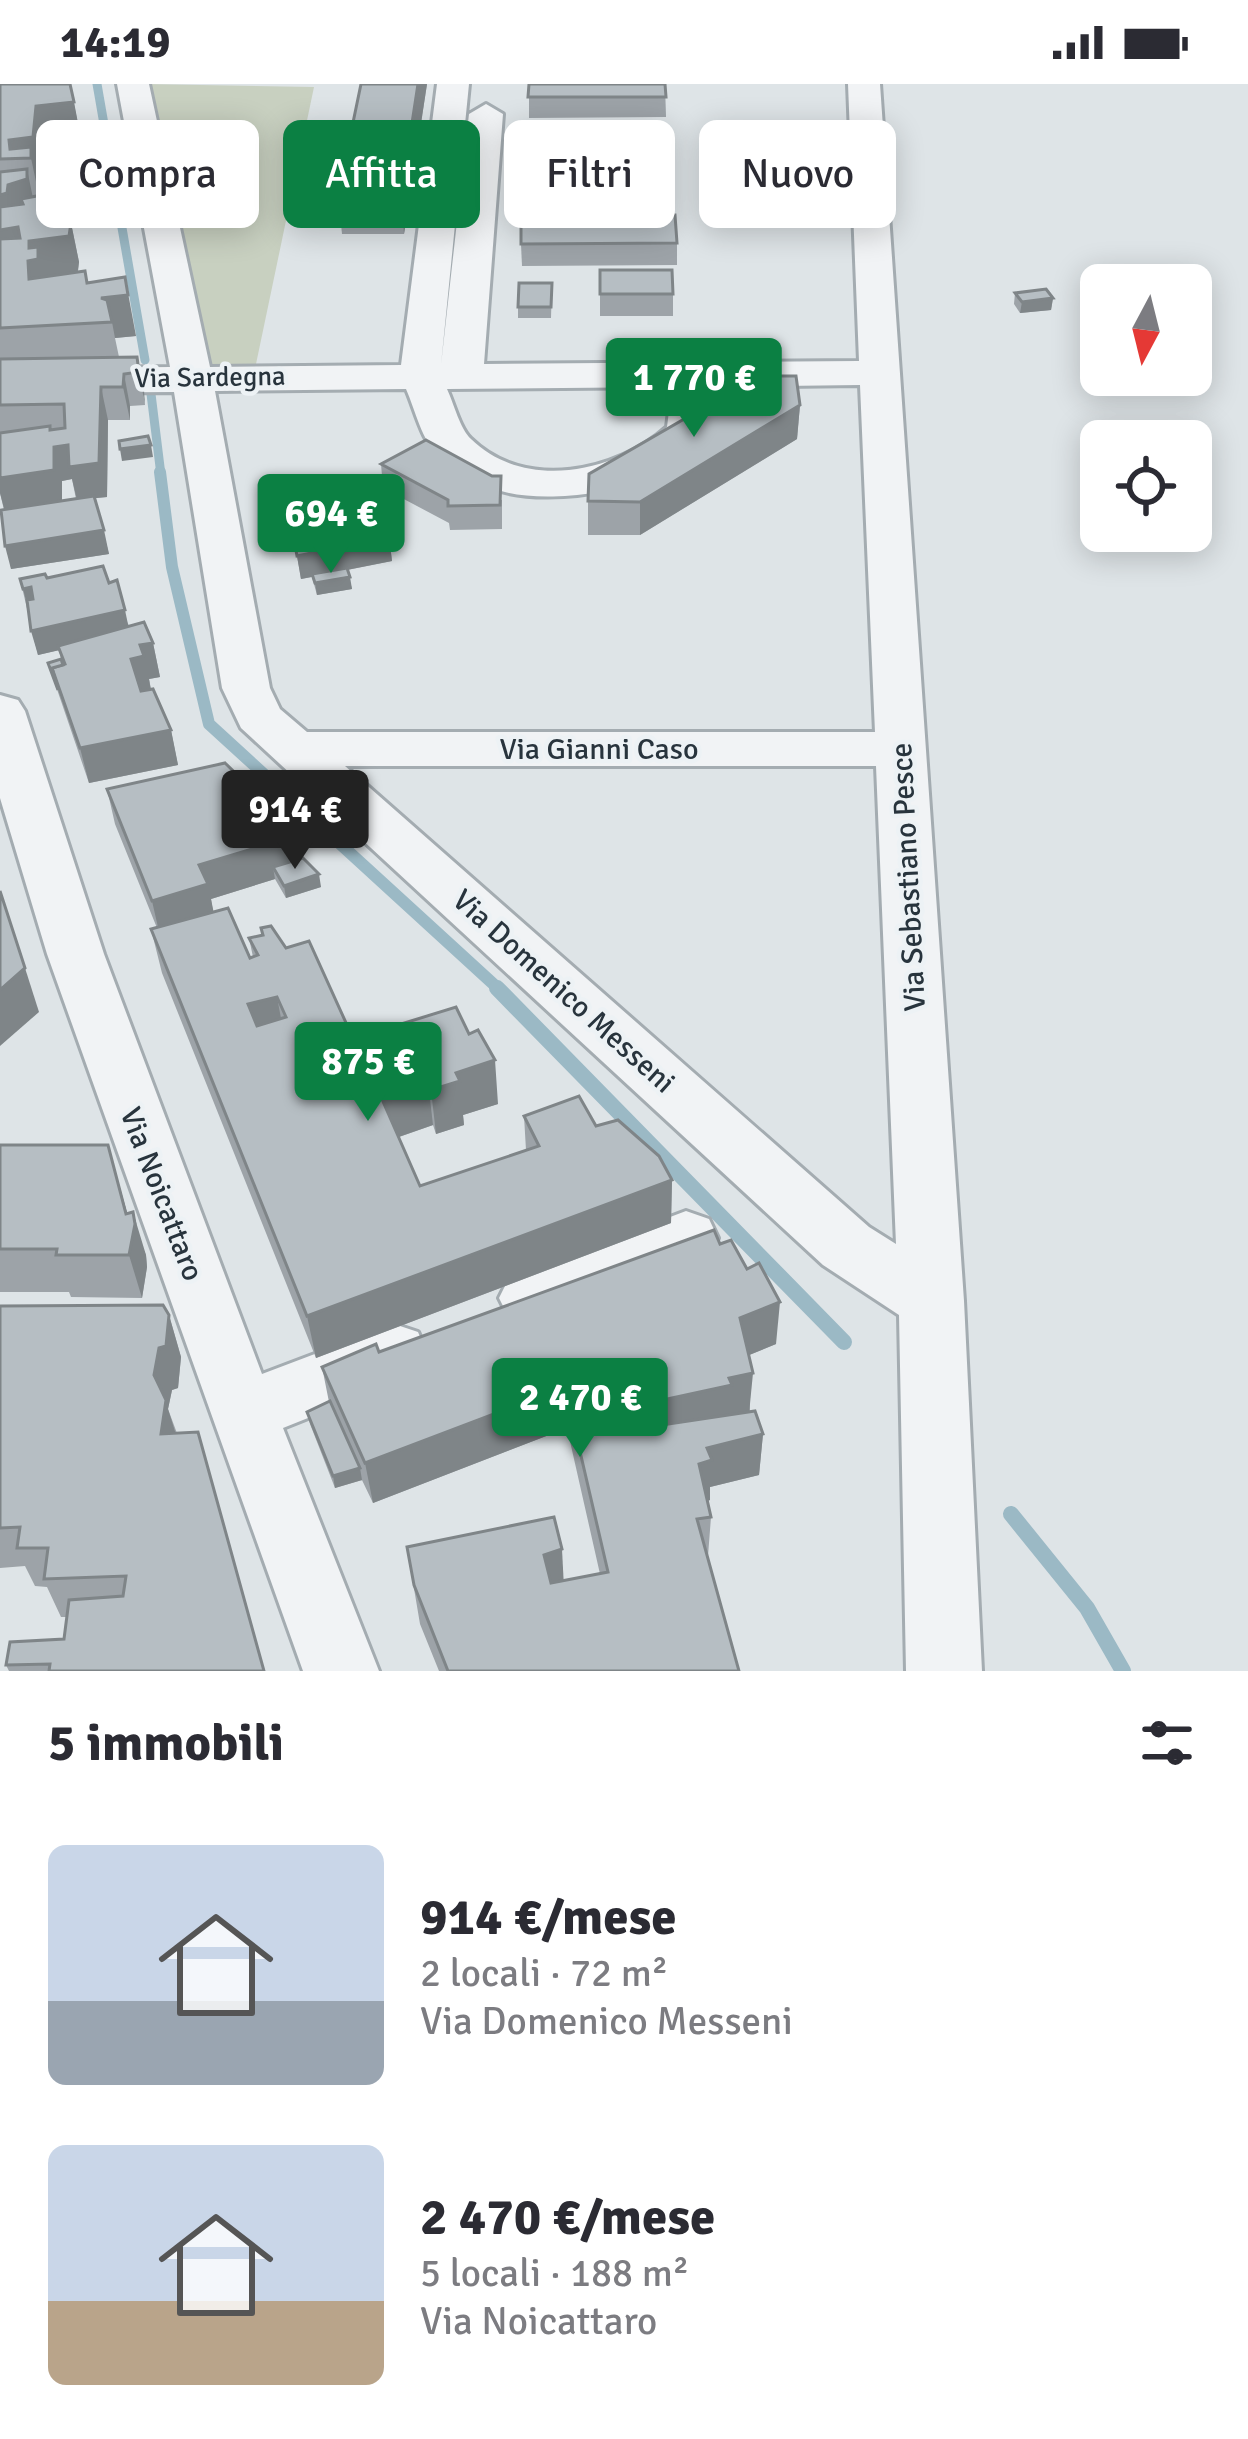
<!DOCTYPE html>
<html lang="it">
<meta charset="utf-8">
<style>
:root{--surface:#fff;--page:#f7f7f7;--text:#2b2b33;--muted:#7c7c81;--accent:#0b8043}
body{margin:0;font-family:Signika,sans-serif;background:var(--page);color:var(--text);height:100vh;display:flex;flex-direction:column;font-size:45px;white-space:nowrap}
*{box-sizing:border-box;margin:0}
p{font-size:39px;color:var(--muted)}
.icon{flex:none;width:66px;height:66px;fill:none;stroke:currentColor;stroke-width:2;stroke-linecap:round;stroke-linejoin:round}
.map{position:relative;height:1587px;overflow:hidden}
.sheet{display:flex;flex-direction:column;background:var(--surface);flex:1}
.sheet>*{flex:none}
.banner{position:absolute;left:36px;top:36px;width:1176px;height:108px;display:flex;gap:24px}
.needle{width:78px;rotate:187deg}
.buttons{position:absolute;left:1080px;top:180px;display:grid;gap:24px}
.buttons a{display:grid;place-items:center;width:132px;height:132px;border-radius:18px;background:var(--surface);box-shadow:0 6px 30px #0003;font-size:60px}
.price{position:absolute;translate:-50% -102px;padding:0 27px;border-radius:12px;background:var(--accent);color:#fff;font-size:39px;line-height:78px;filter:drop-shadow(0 3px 6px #0008)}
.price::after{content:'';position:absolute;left:50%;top:72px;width:36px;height:27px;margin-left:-18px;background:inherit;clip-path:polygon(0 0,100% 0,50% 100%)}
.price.selected{background:#222;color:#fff}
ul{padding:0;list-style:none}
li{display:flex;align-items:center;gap:36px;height:300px;padding:0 48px}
li span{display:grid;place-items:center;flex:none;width:336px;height:240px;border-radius:18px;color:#555}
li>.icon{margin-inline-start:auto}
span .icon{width:144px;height:144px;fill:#fffc;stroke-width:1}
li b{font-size:51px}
h2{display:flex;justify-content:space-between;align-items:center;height:144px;padding:0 48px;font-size:51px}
.tag{padding:0 42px;border-radius:18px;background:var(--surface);box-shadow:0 6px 30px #0003;font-size:42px;line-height:108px}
.tag.selected{background:var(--accent);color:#fff}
.status{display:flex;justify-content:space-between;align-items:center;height:84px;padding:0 60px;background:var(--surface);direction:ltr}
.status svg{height:33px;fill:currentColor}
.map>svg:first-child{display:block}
.green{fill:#c8d0c0}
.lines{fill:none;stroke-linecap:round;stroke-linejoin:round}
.stream-far2{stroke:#9bb9c5;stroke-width:9}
.stream-far1{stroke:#9bb9c5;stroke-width:12}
.stream{stroke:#9bb9c5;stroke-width:16}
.minor-casing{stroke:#a4acb1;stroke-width:6}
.minor{fill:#f1f3f5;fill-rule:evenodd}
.wall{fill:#9da3a8;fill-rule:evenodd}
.shaded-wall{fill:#7f8588}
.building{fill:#b6bec3;stroke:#7f8588;stroke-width:3;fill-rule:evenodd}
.labels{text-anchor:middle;stroke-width:9;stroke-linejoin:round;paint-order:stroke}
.far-street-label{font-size:27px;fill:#28343d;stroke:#edf2f5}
.street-label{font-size:30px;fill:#28343d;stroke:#edf2f5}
</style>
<div class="status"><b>14:19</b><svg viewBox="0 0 49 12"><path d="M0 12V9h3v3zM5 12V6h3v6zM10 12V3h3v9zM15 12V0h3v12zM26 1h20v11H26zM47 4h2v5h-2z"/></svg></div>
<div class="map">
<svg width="1248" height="1587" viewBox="0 0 1248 1587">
<rect width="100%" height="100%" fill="#dee4e7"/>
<polygon class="green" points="144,0 314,3 256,280 206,282"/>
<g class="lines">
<g class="stream-far2">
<polyline points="97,0 145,276"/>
<polyline points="151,310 161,391"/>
</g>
<polyline class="stream-far1" points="160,388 172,483 209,640 501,907"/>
<g class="stream">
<polyline points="497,904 844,1258"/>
<polyline points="1011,1430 1087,1524 1123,1587"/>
</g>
<g class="minor-casing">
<g id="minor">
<path d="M 117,0 L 149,0 L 210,283 L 401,281 L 437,0 L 469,0 L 441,281 L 469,30 L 486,20 L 503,30 L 484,280 L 859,277 L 848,0 L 880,0 L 964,1217 L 982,1587 L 906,1587 L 899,1231 L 823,1181 L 241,644 L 222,604 L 174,308 L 0,309 L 0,285 L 170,283 ZM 860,301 L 875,648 L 307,648 L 280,625 L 270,604 L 215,307 L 406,305 C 415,325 422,358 439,372 C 453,384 478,398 495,405 C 548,425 682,405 708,348 C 714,334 714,318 713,303 ZM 672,303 L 667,343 C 617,388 525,408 471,355 C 460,345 454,320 447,305 ZM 345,682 L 876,682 L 896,1160 L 869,1143 Z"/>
<polygon points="0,611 18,616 25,627 104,870 262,1290 394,1240 418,1248 427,1269 418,1290 283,1344 379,1587 303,1587 47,870 0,714"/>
<polygon points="686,1127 709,1135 718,1154 709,1173 532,1242 509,1234 499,1214 509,1194"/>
</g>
</g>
<use href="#minor" class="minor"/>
</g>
<g class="wall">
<path d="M 0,0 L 70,0 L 81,55 L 44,60 L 41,91 L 38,92 L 39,111 L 49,128 L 71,139 L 79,178 L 78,188 L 136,252 L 115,254 L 119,273 L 137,273 L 145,321 L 130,322 L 130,336 L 108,336 L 107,413 L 94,414 L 109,470 L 11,485 L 4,426 L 0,409 ZM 72,395 L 76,415 L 62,417 L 62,397 Z"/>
<polygon points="427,0 404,150 342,150 338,111"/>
<polygon points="529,0 665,0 666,33 529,34"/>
<polygon points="593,38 594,82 518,79 517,58 556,46"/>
<polygon points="631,50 668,50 669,79 632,79"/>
<polygon points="523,86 593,102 594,124 524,125"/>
<polygon points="677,159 677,181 522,182 521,160"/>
<polygon points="600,186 673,210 673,232 600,232"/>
<polygon points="552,199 551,234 518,234 518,223"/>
<polygon points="1015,209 1053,214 1051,226 1020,229 1014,220"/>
<polygon points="800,321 797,355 640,451 588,451 588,417"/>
<polygon points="381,380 502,416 502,445 450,446 449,439 383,404"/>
<polygon points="359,413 373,420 375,439 389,453 392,477 347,486 352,505 317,511 312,493 301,495 294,455 301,454 295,438 292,414"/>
<polygon points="47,494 109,499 129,542 153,559 160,593 149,595 151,605 171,646 178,681 89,699 48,579 61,575 59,566 38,571 20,495"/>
<polygon points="107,705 303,774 321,803 286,814 275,795 211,815 213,828 250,874 253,873 249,854 366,983 402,971 398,941 498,1020 463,1031 464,1041 436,1050 433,1041 399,1053 420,1102 526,1066 524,1032 596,1042 672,1096 671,1139 316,1274 162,889 151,845 157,844 115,740"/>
<polygon points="0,1061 108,1061 127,1129 146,1171 147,1183 142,1214 71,1213 69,1208 0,1208"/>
<polygon points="720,1160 776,1260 749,1271 750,1328 763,1350 759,1391 710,1403 710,1416 708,1417 711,1433 708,1472 739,1587 439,1587 420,1540 407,1463 564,1497 600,1490 567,1344 373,1419 361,1394 362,1396 335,1404 310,1340 307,1328 329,1318 322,1283 379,1268"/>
<polygon points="0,1222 169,1231 181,1273 178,1304 172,1306 168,1325 265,1587 9,1587 6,1581 64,1555 67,1533 61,1533 47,1503 35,1502 25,1482 0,1484"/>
</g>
<g class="shaded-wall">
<polygon points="418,0 427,0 404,150 401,111"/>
<polygon points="74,18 81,55 44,60 41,91 38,92 39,112 31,74 12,75 9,56 36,22"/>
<polygon points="27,85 35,124 26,137 18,143 27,183 0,187 0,111"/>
<polygon points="71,139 79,178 77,192 29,195 29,157"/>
<polygon points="125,193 136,252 115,254 112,238 101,214"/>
<polygon points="1053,214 1051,226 1020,229 1022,218"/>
<polygon points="137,273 144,306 145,321 139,288"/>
<polygon points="124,290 130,322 130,336 123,303"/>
<polygon points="101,303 108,336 107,413 77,416 72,395 62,397 62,419 5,428 0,409 0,394 54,363"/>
<polygon points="800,321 797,355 640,451 640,418"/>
<polygon points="151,361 153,373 122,377 120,365"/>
<polygon points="104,446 109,470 11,485 5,462"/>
<polygon points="389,453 392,477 301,495 297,472"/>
<polygon points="350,493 352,505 317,511 315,499"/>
<polygon points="31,503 37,527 29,528 23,505"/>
<polygon points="125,526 130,550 38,571 31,547"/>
<polygon points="153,559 160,593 149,595 151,607 139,610 132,577 140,561"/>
<polygon points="171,646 178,681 89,699 80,664"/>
<polygon points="299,751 305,786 273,783 275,795 211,815 215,835 160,852 152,817 199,781"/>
<polygon points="319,790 321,803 286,814 284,802"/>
<polygon points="25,884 39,928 0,962 0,906"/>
<polygon points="277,913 285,956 257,964 248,920"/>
<polygon points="495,976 498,1020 463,1031 464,1041 436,1050 431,1006 456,989"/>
<polygon points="428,998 433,1041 387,1057 381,1013"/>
<polygon points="108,1061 133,1150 133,1128 146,1171 147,1183 142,1214 129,1171"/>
<polygon points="672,1096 671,1139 316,1274 307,1232"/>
<polygon points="780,1218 776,1260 737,1276 740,1234"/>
<polygon points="169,1231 181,1273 178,1304 172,1306 168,1325 178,1357 161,1350 154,1291 159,1264"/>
<polygon points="753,1289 749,1330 662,1357 663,1316 729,1294"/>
<polygon points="565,1303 567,1344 373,1419 365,1379"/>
<polygon points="763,1350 759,1391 710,1403 710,1416 697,1420 699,1380 707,1364"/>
<polygon points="360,1384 362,1396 335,1404 333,1392"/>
<polygon points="562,1465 564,1504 546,1510 544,1471"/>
</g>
<g class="building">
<polygon points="0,0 70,0 74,18 36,22 33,53 9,56 10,65 31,63 31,74 0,75"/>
<polygon points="361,0 418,0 401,111 338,111"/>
<polygon points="529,0 665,0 666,13 528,13"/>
<polygon points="556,38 593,38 594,61 517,58 518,46 556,46"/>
<polygon points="631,50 668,50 669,68 632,69"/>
<polygon points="27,85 27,95 8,101 7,109 0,111 0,88"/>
<polygon points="592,85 593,102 523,104 523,86"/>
<polygon points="42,111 49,128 64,127 71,139 69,152 29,157 29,164 38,163 38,175 28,177 29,195 85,187 87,199 125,193 128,211 101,214 107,216 112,238 0,244 0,155 20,154 18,143 0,146 0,123 23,120 21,115"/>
<polygon points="675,131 677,159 521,160 521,133"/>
<polygon points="600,186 672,186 673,210 600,210"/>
<polygon points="519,199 552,199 551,223 518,223"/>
<polygon points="1046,205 1053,214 1022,218 1015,209"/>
<polygon points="137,273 139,288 124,290 123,303 101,303 99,379 69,383 68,361 54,363 54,386 0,394 0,349 50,342 50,346 65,344 64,320 0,321 0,275"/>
<polygon points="749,292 796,292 800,321 640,418 588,417 589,390 750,297"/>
<polygon points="148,352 151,361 120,365 119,357"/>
<polygon points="426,356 492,392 501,392 500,421 448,422 448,416 381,380"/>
<polygon points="354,403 359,413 369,412 373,420 362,421 373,439 381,438 389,453 297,472 294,455 307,453 292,414"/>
<polygon points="94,412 104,446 5,462 1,426"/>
<polygon points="103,482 109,499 117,496 125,526 31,547 27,516 33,515 31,503 23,505 20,495 45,490 47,494"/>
<polygon points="347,484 350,493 315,499 312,490"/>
<polygon points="144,538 153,559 140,561 144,572 131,575 141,607 153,605 171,646 80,664 52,584 65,580 58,562"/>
<polygon points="61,575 63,581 52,584 58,606 48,579"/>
<polygon points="225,679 299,751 199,781 208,800 152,817 107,705"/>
<polygon points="303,774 319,790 284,802 273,783"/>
<polygon points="0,807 25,884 0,906"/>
<path d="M 228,824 L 250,874 L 258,871 L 249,854 L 263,851 L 261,844 L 271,842 L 286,864 L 309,857 L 366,983 L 411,968 L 398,941 L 456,923 L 469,950 L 478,946 L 495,976 L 456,989 L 460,997 L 431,1006 L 428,998 L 381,1013 L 420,1102 L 539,1062 L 524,1032 L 579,1012 L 596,1042 L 618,1036 L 659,1072 L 672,1096 L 307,1232 L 151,845 ZM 277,913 L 286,933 L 257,942 L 248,920 Z"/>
<polygon points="0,1061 108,1061 126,1130 133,1128 135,1140 129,1171 56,1171 57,1165 0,1165"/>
<polygon points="714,1146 720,1160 731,1156 747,1185 759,1179 780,1218 740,1234 753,1289 729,1294 732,1301 663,1316 668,1340 755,1327 763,1350 707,1364 712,1376 699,1380 711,1433 697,1435 739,1587 448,1587 414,1501 407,1463 554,1433 562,1465 544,1471 551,1499 608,1488 565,1303 365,1379 322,1283 376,1260 379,1268"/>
<polygon points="163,1221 169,1231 166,1262 159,1264 154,1291 166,1316 161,1350 198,1348 264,1587 49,1587 50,1580 6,1581 10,1558 64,1555 69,1516 123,1512 126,1492 44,1495 48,1464 17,1464 20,1443 0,1444 0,1222"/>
<polygon points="330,1317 360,1384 333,1392 307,1328"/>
</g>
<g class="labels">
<g class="far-street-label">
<text transform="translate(210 293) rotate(-1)" y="9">Via Sardegna</text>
</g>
<g class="street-label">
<text x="599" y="675">Via Gianni Caso</text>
<text transform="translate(908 793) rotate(-93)" y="10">Via Sebastiano Pesce</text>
<text transform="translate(564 907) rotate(42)" y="10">Via Domenico Messeni</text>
<text transform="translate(162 1110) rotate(69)" y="10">Via Noicattaro</text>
</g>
</g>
</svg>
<div class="buttons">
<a><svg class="needle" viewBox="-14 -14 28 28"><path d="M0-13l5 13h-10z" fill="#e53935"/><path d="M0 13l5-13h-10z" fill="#7c7c81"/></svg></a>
<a><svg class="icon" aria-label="locate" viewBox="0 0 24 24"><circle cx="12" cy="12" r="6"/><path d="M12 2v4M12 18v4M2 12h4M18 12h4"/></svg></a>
</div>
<b class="price" style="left:694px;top:356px">1 770 €</b>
<b class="price" style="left:331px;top:492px">694 €</b>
<b class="price selected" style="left:295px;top:788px">914 €</b>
<b class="price" style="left:368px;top:1040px">875 €</b>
<b class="price" style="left:580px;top:1376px">2 470 €</b>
<div class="banner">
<a class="tag">Compra</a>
<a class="tag selected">Affitta</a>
<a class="tag">Filtri</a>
<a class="tag">Nuovo</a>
</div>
</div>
<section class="sheet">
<h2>5 immobili<svg class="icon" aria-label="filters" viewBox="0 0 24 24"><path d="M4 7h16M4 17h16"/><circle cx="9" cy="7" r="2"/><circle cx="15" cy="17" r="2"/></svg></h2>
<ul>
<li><span style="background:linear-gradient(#c9d6e8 65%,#9aa5b1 0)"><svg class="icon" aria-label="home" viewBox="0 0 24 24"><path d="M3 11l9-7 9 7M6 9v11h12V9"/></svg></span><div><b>914 €/mese</b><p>2 locali · 72 m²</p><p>Via Domenico Messeni</p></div></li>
<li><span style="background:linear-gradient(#c9d6e8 65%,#b9a48a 0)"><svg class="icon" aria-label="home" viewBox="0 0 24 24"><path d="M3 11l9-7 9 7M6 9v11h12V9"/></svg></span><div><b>2 470 €/mese</b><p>5 locali · 188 m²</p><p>Via Noicattaro</p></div></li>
</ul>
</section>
